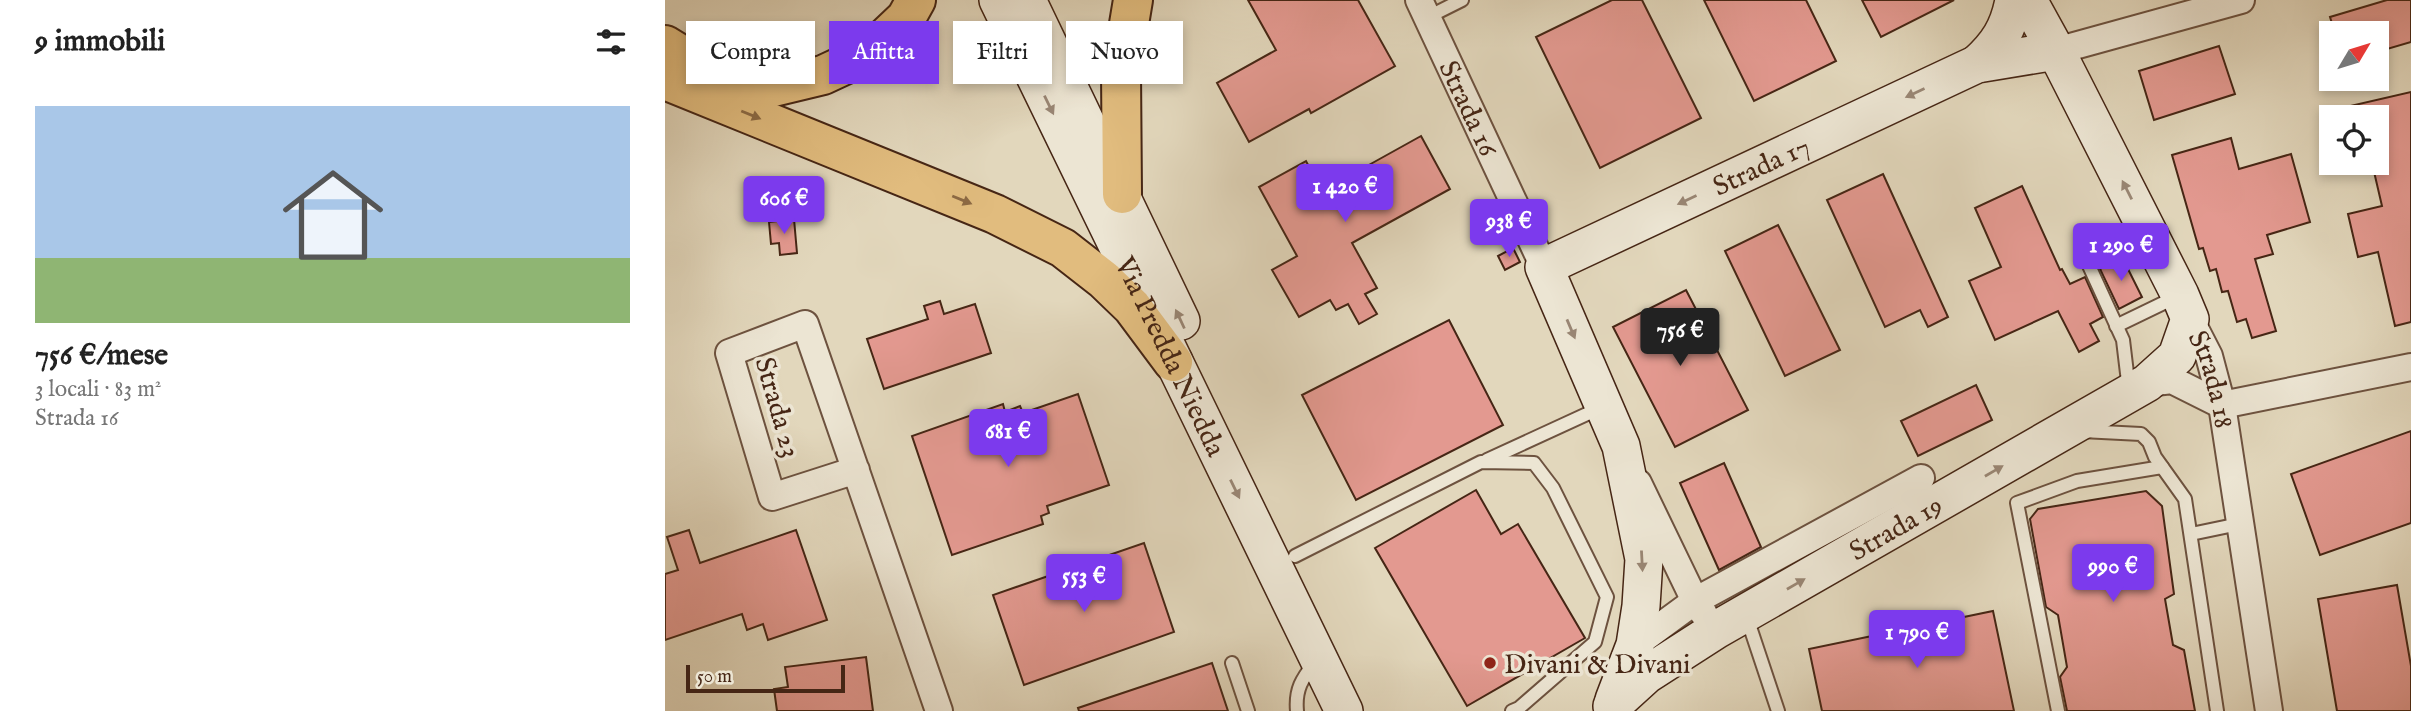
<!DOCTYPE html>
<html lang="it">
<meta charset="utf-8">
<style>
:root{--surface:#fff;--page:#f6f6f6;--text:#222;--muted:#767676;--accent:#7c3aed}
body{margin:0;font-family:"IM FELL English",serif;background:var(--page);color:var(--text);height:100vh;display:flex;flex-direction:column;font-size:26px;white-space:nowrap}
*{box-sizing:border-box;margin:0}
p{font-size:23px;color:var(--muted)}
.icon{flex:none;width:38px;height:38px;fill:none;stroke:currentColor;stroke-width:2;stroke-linecap:round;stroke-linejoin:round}
.map{position:relative;flex:1;overflow:hidden}
.side{display:flex;flex-direction:column;background:var(--surface);width:665px}
.side>*{flex:none}
.hud{position:absolute;left:21px;top:21px;width:665px;height:63px;display:flex;gap:14px}
.needle{width:46px;rotate:52deg}
.tools{position:absolute;left:1654px;top:21px;display:grid;gap:14px}
.tools a{display:grid;place-items:center;width:70px;height:70px;border-radius:0px;background:var(--surface);box-shadow:0 4px 10px #0003;font-size:35px}
.scale{position:absolute;left:21px;bottom:18px;width:159px;box-sizing:border-box;padding-left:7px;border:4px solid #462615;border-top:0;font-size:19px;line-height:24px;white-space:nowrap;color:#462615;-webkit-text-stroke:5px #ece5d3;paint-order:stroke}
.price{position:absolute;translate:-50% -60px;padding:0 16px;border-radius:7px;background:var(--accent);color:#fff;font-size:23px;line-height:46px;filter:drop-shadow(0 2px 4px #0008)}
.price::after{content:'';position:absolute;left:50%;top:42px;width:21px;height:16px;margin-left:-10px;background:inherit;clip-path:polygon(0 0,100% 0,50% 100%)}
.price.selected{background:#222;color:#fff}
ul{padding:0;list-style:none}
li{display:grid;align-content:center;gap:14px;height:371px;padding:0 35px}
li span{display:grid;place-items:center;height:217px;border-radius:0px;color:#555}
li>.icon{margin-inline-start:auto}
span .icon{width:126px;height:126px;fill:#fffc;stroke-width:1}
li b{font-size:30px}
h2{display:flex;justify-content:space-between;align-items:center;height:84px;padding:0 35px;font-size:30px}
.pill{padding:0 24px;border-radius:0px;background:var(--surface);box-shadow:0 4px 10px #0003;font-size:24px;line-height:63px}
.pill.selected{background:var(--accent);color:#fff}
main{display:flex;flex:1;min-height:0}
.map>svg:first-child{display:block}
.building{fill:#e39990;stroke:#462615;stroke-width:2}
.lines{fill:none;stroke-linecap:round;stroke-linejoin:round}
.lane-casing{stroke:#6d523f;stroke-width:16}
.street-casing{stroke:#6d523f;stroke-width:30}
.secondary-casing{stroke:#462615;stroke-width:40}
.highway-casing{stroke:#462615;stroke-width:42}
.lane{stroke:#ece5d3;stroke-width:12}
.street{stroke:#ece5d3;stroke-width:26}
.secondary{stroke:#ece5d3;stroke-width:37}
.highway{stroke:#e1bc7e;stroke-width:38}
.oneway{fill:#998674}
.oneway2{fill:#8c6a44}
.poi-dot{fill:#8f2418;stroke:#ece5d3;stroke-width:2.5}
.labels{text-anchor:middle;stroke-width:7;stroke-linejoin:round;paint-order:stroke}
.street-label{font-size:28px;fill:#462615;stroke:#ece5d3}
.poi-label{font-size:28px;fill:#462615;stroke:#ece5d3;text-anchor:start}
</style>
<main>
<section class="side">
<h2>9 immobili<svg class="icon" aria-label="filters" viewBox="0 0 24 24"><path d="M4 7h16M4 17h16"/><circle cx="9" cy="7" r="2"/><circle cx="15" cy="17" r="2"/></svg></h2>
<ul>
<li><span style="background:linear-gradient(#a9c7e8 70%,#8fb573 0)"><svg class="icon" aria-label="home" viewBox="0 0 24 24"><path d="M3 11l9-7 9 7M6 9v11h12V9"/></svg></span><div><b>756 €/mese</b><p>3 locali · 83 m²</p><p>Strada 16</p></div></li>
</ul>
</section>
<div class="map">
<svg width="1746" height="711" viewBox="0 0 1746 711">
<rect width="100%" height="100%" fill="#e2d7bc"/>
<filter id="stains"><feTurbulence type="fractalNoise" baseFrequency=".00286" numOctaves="4"/><feColorMatrix values="0 0 0 0 .2 0 0 0 0 .09 0 0 0 0 .02 0 0 0 .5 -.17"/></filter>
<radialGradient id="worn" r=".72"><stop offset=".6" stop-color="#630" stop-opacity="0"/><stop offset="1" stop-color="#630" stop-opacity=".3"/></radialGradient>
<g class="building">
<polygon points="583,0 693,0 730,66 646,113 644,109 584,142 552,83 611,50"/>
<polygon points="947,0 977,0 1036,118 935,168 871,37"/>
<polygon points="1039,0 1141,0 1171,61 1089,101"/>
<polygon points="1197,0 1289,0 1216,37"/>
<polygon points="1722,0 1746,0 1746,42 1712,52 1712,33 1670,33 1665,17"/>
<polygon points="1554,46 1570,94 1489,120 1474,71"/>
<polygon points="1746,92 1746,322 1730,326 1713,252 1693,257 1683,214 1717,206 1707,163 1712,163 1712,117 1669,117 1668,110"/>
<polygon points="756,136 785,189 687,243 712,288 700,294 712,314 694,324 683,304 671,310 665,300 634,317 607,270 632,256 594,187 641,161 657,191"/>
<polygon points="1566,138 1574,169 1626,154 1645,222 1602,235 1608,254 1590,259 1611,331 1587,338 1581,319 1572,322 1563,291 1557,292 1551,269 1545,271 1538,248 1534,249 1507,155"/>
<polygon points="1218,174 1283,317 1263,327 1255,310 1220,327 1162,200"/>
<polygon points="1357,186 1395,270 1397,269 1405,284 1420,277 1438,317 1425,324 1434,341 1414,352 1393,311 1330,340 1304,281 1336,267 1310,208"/>
<polygon points="129,219 132,253 115,255 114,243 106,244 104,222"/>
<polygon points="1113,225 1175,350 1120,376 1060,251"/>
<polygon points="848,248 855,262 840,270 833,256"/>
<polygon points="1457,257 1477,297 1454,309 1435,269"/>
<polygon points="1021,290 1083,410 1010,447 948,327"/>
<polygon points="275,301 279,314 310,304 326,353 219,389 202,339 263,319 259,306"/>
<polygon points="784,320 838,425 691,500 637,395"/>
<polygon points="1311,385 1327,420 1253,456 1236,421"/>
<polygon points="413,394 444,485 382,506 384,513 376,516 378,524 287,555 247,436 338,404 340,412 355,406 358,413"/>
<polygon points="1746,431 1746,523 1655,555 1626,474"/>
<polygon points="1059,463 1096,547 1054,570 1015,483"/>
<polygon points="811,490 836,534 853,524 920,638 802,706 710,548"/>
<polygon points="1481,491 1497,506 1509,594 1500,599 1508,645 1519,650 1530,711 1402,711 1395,677 1402,667 1393,615 1381,607 1365,519 1373,509"/>
<polygon points="24,530 35,563 131,530 162,620 103,640 98,624 82,630 77,614 0,640 0,574 13,570 2,537"/>
<polygon points="479,543 509,632 359,685 328,595"/>
<polygon points="1732,585 1746,666 1746,711 1672,711 1653,599"/>
<polygon points="1328,611 1349,711 1157,711 1144,649"/>
<polygon points="201,657 208,711 112,711 109,689 123,687 120,667"/>
<polygon points="547,663 563,711 414,711 413,708"/>
</g>
<g class="lines">
<g class="lane-casing">
<g id="lane">
<polyline points="763,17 797,0"/>
<polyline points="1451,326 1511,297"/>
<polyline points="1464,390 1458,340 1421,259 1477,230"/>
<polyline points="1417,431 1476,434 1484,442 1490,457 1520,499 1552,711"/>
<polyline points="822,460 935,408"/>
<polyline points="1526,534 1574,524"/>
<polyline points="630,556 816,462 869,463 888,488 942,597 930,642 854,708 847,711"/>
<polyline points="1081,615 1113,711"/>
<polyline points="567,663 583,711"/>
<path d="M 632,711 C 630,689 637,679 650,662"/>
<polyline points="1393,711 1352,503 1412,481 1497,467"/>
</g>
</g>
<g class="street-casing">
<g id="street">
<path id="s1" d="M 754,0 L 879,267"/>
<polyline points="1391,51 1576,0"/>
<path id="s2" d="M 1525,319 L 1544,356 L 1557,405 L 1604,711"/>
<polyline points="1482,383 1507,380 1557,405 1746,367"/>
<polyline points="191,470 107,497 64,353 140,324 274,711"/>
<polyline points="973,483 1030,601 1039,614"/>
<polyline points="970,645 1030,601 1256,478"/>
</g>
</g>
<g class="secondary-casing">
<g id="secondary">
<path id="s3" d="M 333,0 L 679,711"/>
<polyline points="362,0 516,321"/>
<path d="M 1312,64 C 1333,45 1344,28 1349,0"/>
<path id="s4" d="M 949,700 L 970,645 L 976,606 L 979,559 L 956,446 L 879,267 L 1312,64 L 1391,51"/>
<path id="s5" d="M 947,706 L 981,675 L 1051,630 L 1482,383 L 1512,356 L 1525,319 L 1515,295 L 1391,51 L 1363,0"/>
</g>
</g>
<g class="highway-casing">
<g id="highway">
<polyline points="0,45 52,77 104,88 158,75 203,54 241,18 251,0"/>
<polyline points="0,80 330,214 398,248 439,280 467,307 508,362"/>
<polyline points="457,194 456,72 468,0"/>
</g>
</g>
<use href="#lane" class="lane"/>
<use href="#street" class="street"/>
<use href="#secondary" class="secondary"/>
<use href="#highway" class="highway"/>
</g>
<defs><path id="oneway-solid" d="M-6-.8H1V-3.2L6.5 0L1 3.2V.8H-6Z" transform="scale(1.75)"/></defs>
<g class="oneway">
<use href="#oneway-solid" transform="translate(1250 93) rotate(155)"/>
<use href="#oneway-solid" transform="translate(384 105) rotate(64)"/>
<use href="#oneway-solid" transform="translate(1462 190) rotate(-117)"/>
<use href="#oneway-solid" transform="translate(1022 200) rotate(155)"/>
<use href="#oneway-solid" transform="translate(515 319) rotate(-115)"/>
<use href="#oneway-solid" transform="translate(906 329) rotate(67)"/>
<use href="#oneway-solid" transform="translate(1329 471) rotate(-30)"/>
<use href="#oneway-solid" transform="translate(570 489) rotate(64)"/>
<use href="#oneway-solid" transform="translate(977 561) rotate(87)"/>
<use href="#oneway-solid" transform="translate(1131 584) rotate(-30)"/>
</g>
<g class="oneway2">
<use href="#oneway-solid" transform="translate(86 115) rotate(22)"/>
<use href="#oneway-solid" transform="translate(297 200) rotate(22)"/>
</g>
<circle class="poi-dot" cx="825" cy="663" r="7"/>
<g class="labels">
<g class="street-label">
<text dy="10" stroke="none"><textPath href="#s1" startOffset="119">Strada 16</textPath></text>
<text dy="10" stroke="none"><textPath href="#s4" startOffset="695">Strada 17</textPath></text>
<text dy="10" stroke="none"><textPath href="#s3" startOffset="396">Via Predda Niedda</textPath></text>
<text dy="10" stroke="none"><textPath href="#s2" startOffset="65">Strada 18</textPath></text>
<text transform="translate(114 407) rotate(74)" y="10">Strada 23</text>
<text dy="10" stroke="none"><textPath href="#s5" startOffset="336">Strada 19</textPath></text>
</g>
<g class="poi-label">
<text x="839" y="673">Divani &amp; Divani</text>
</g>
</g>
<rect width="100%" height="100%" filter="url(#stains)"/>
<rect width="100%" height="100%" fill="url(#worn)"/>
</svg>
<div class="tools">
<a><svg class="needle" viewBox="-14 -14 28 28"><path d="M0-13l5 13h-10z" fill="#e53935"/><path d="M0 13l5-13h-10z" fill="#767676"/></svg></a>
<a><svg class="icon" aria-label="locate" viewBox="0 0 24 24"><circle cx="12" cy="12" r="6"/><path d="M12 2v4M12 18v4M2 12h4M18 12h4"/></svg></a>
</div>
<div class="scale">50 m</div>
<b class="price" style="left:680px;top:224px">1 420 €</b>
<b class="price" style="left:119px;top:236px">606 €</b>
<b class="price" style="left:844px;top:259px">938 €</b>
<b class="price" style="left:1456px;top:283px">1 290 €</b>
<b class="price selected" style="left:1015px;top:368px">756 €</b>
<b class="price" style="left:343px;top:469px">681 €</b>
<b class="price" style="left:1448px;top:604px">990 €</b>
<b class="price" style="left:419px;top:614px">553 €</b>
<b class="price" style="left:1252px;top:670px">1 790 €</b>
<div class="hud">
<a class="pill">Compra</a>
<a class="pill selected">Affitta</a>
<a class="pill">Filtri</a>
<a class="pill">Nuovo</a>
</div>
</div>
</main>
